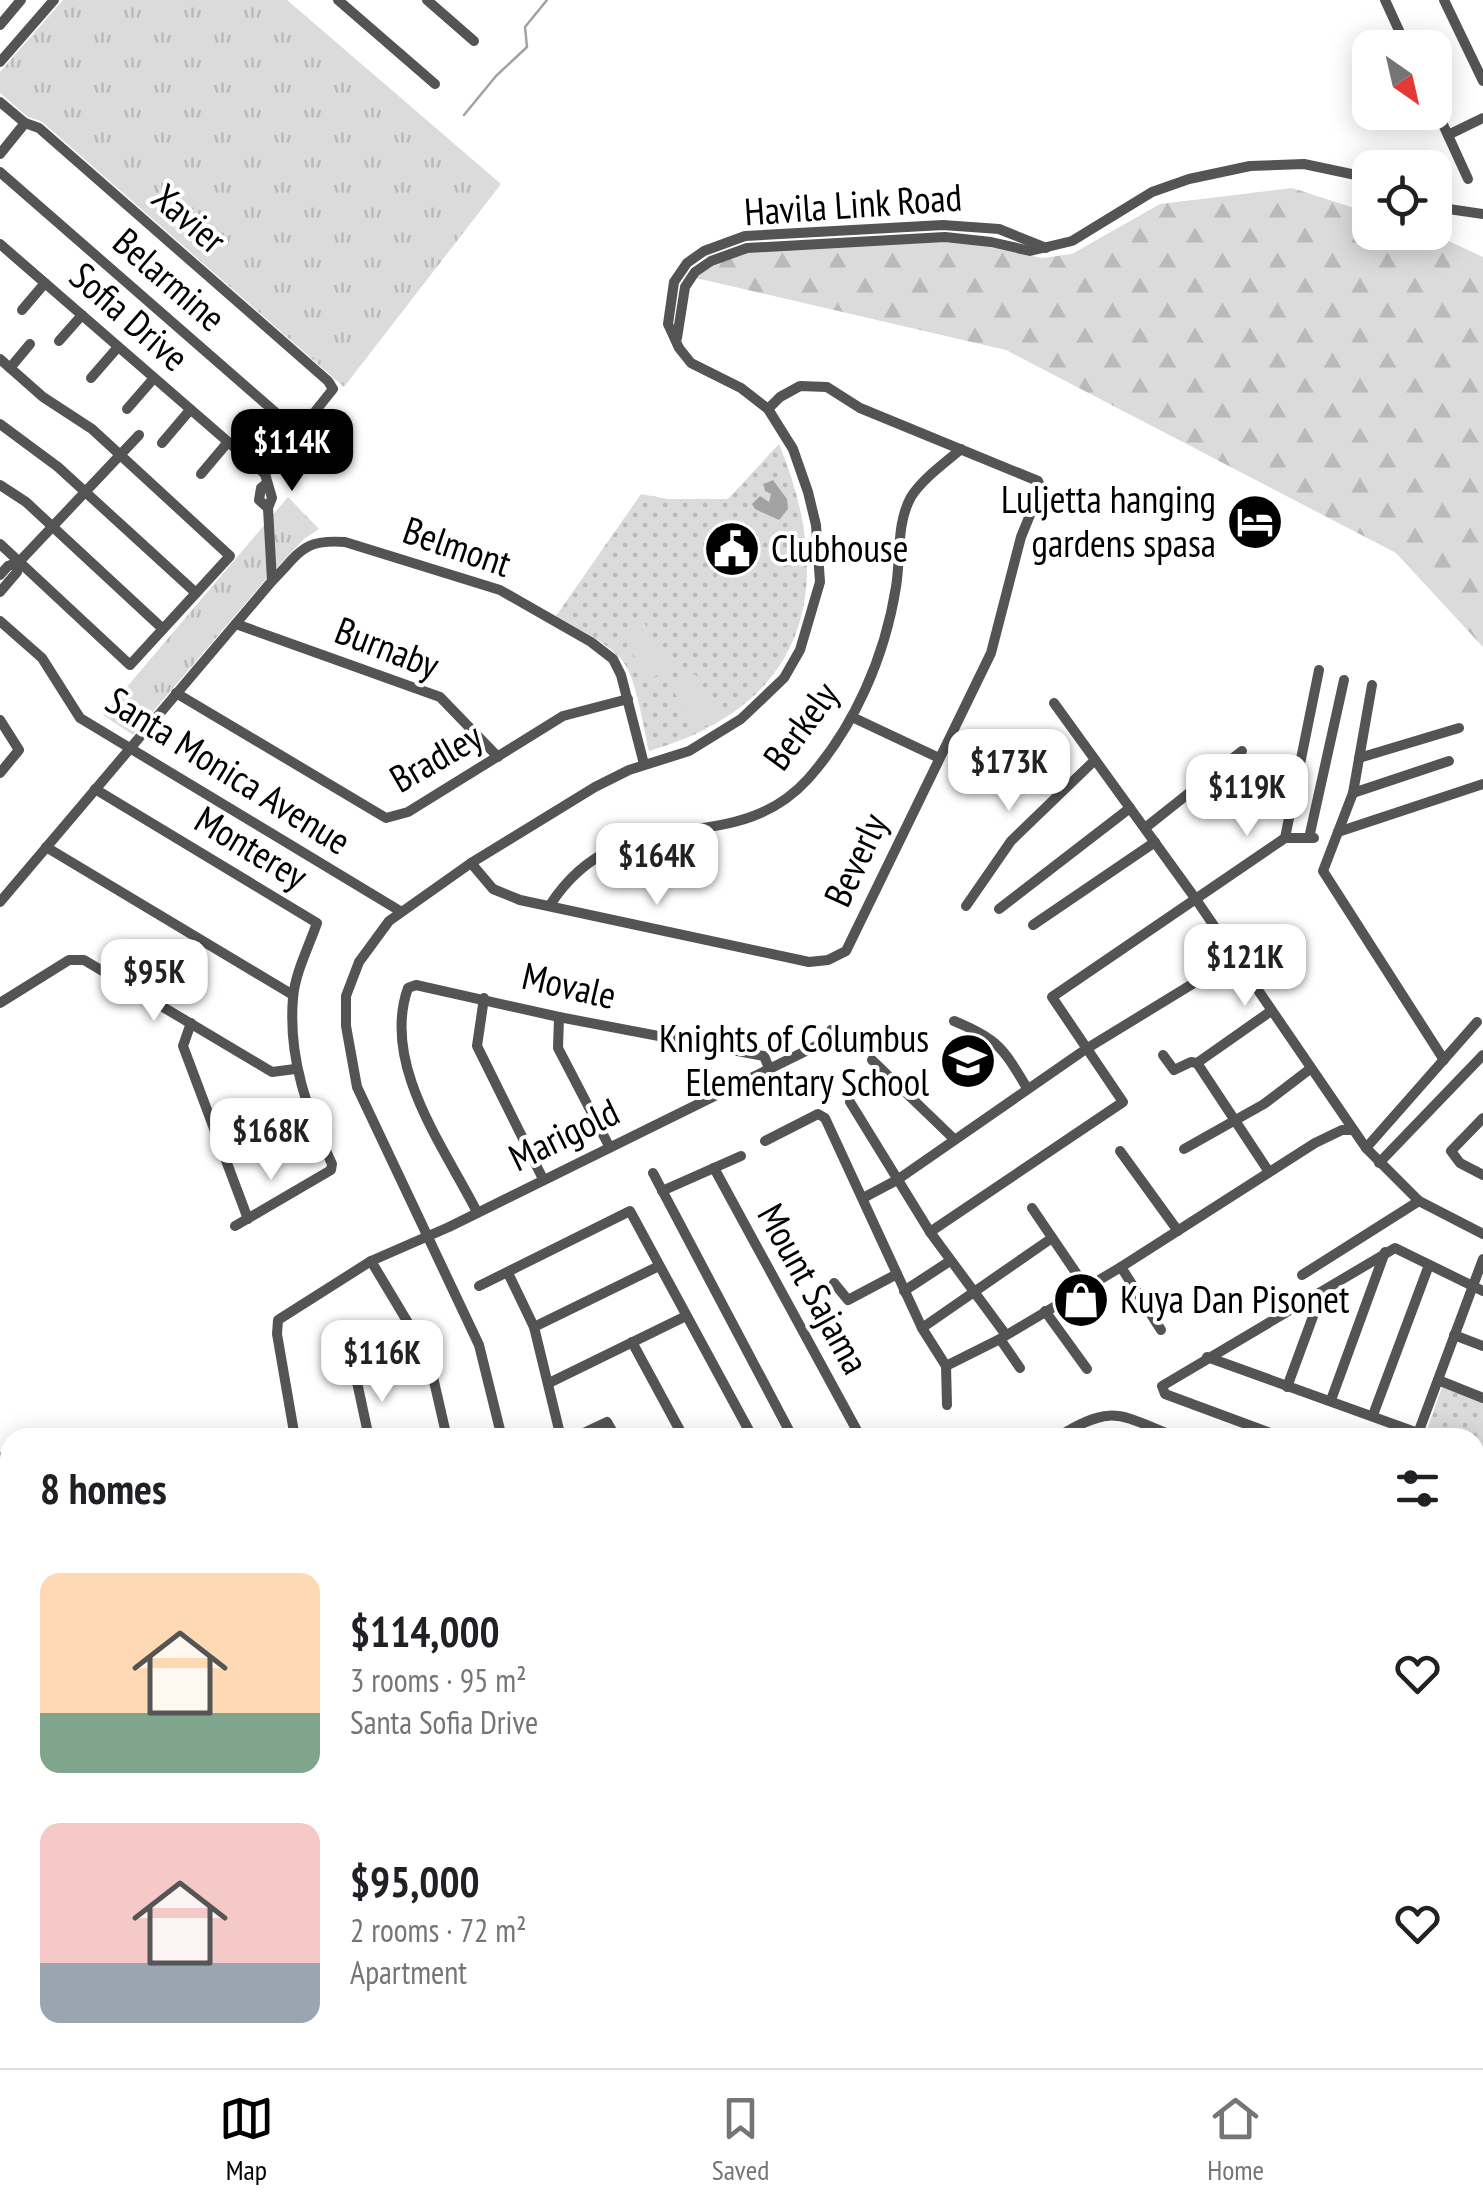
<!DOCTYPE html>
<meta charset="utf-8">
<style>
:root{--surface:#fff;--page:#f6f6f6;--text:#202124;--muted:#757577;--line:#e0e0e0;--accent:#000}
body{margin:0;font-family:"PT Sans Narrow",sans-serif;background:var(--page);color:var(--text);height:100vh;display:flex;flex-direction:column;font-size:38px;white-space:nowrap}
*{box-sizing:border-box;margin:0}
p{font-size:32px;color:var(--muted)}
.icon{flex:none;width:55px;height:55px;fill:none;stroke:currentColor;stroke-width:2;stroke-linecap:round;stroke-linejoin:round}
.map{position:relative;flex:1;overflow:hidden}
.sheet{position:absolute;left:0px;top:1428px;width:1485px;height:642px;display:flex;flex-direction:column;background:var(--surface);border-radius:30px 30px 0 0;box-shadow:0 5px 25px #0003}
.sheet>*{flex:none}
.needle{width:65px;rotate:146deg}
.controls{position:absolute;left:1352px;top:30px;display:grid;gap:20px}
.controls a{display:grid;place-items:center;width:100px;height:100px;border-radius:20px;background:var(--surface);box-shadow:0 5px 25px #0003;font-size:50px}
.price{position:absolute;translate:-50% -85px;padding:0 22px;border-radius:20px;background:#fff;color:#222;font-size:32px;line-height:65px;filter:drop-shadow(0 2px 5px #0008)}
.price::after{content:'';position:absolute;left:50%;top:60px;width:30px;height:22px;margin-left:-15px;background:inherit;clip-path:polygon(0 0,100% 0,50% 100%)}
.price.active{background:var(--accent);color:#fff}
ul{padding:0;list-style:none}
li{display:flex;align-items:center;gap:30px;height:250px;padding:0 40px}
li span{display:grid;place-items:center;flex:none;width:280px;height:200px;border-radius:20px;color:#555}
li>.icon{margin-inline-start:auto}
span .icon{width:120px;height:120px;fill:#fffc;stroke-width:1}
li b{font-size:42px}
h2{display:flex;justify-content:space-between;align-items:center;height:120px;padding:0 40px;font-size:42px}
.dock{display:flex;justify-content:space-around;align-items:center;height:140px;border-top:2px solid var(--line);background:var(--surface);font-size:28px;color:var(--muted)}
.dock a{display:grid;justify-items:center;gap:5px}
.dock .active{color:var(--accent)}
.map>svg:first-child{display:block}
.grass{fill:url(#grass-tufts)}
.forest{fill:url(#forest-firs)}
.park{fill:url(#park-dots)}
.pitch{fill:#dbdbdb}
.water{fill:#a2a2a2}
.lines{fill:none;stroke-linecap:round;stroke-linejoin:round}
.stream{stroke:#a2a2a2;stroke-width:2.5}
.major-casing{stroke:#dbdbdb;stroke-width:18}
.minor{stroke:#545454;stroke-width:10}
.major{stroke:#000;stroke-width:12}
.labels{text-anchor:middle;stroke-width:8;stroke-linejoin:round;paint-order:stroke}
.street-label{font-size:38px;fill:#000;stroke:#fff}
.poi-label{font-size:38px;fill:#000;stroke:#fff;text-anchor:end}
</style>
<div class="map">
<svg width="1483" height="2068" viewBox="0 0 1483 2068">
<defs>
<pattern id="grass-tufts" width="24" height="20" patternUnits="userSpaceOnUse" patternTransform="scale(2.5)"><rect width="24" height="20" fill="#dbdbdb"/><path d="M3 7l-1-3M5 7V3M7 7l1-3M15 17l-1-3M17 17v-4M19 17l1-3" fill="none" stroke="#bababa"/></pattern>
<pattern id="forest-firs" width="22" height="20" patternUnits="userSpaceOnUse" patternTransform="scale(2.5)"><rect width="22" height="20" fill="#dbdbdb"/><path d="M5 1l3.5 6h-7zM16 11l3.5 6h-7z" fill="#bababa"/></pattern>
<pattern id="park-dots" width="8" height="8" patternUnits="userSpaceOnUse" patternTransform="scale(2.5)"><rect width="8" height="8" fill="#dbdbdb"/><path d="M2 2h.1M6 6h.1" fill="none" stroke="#bababa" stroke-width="1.8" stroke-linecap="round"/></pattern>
</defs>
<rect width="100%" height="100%" fill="#fff"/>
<g class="grass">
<polygon points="63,0 287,0 501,184 344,387 41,121 28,117 0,93 0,72"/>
<polygon points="288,497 319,529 304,539 267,578 133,735 103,715"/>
</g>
<polygon class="forest" points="1292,188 1370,213 1370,232 1431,233 1483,257 1483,647 1396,553 1006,350 696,278 712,264 750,250 944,242 970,243 1042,258 1072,254 1160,204"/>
<g class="park">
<path d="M 779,444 C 838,587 808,705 649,751 C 643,726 637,679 622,660 C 606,641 577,629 556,616 L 641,494 L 668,499 L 728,499 Z"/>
<polygon points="1442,1387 1483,1403 1483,1508 1475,1505 1475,1438 1424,1438"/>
</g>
<g class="pitch">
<polygon points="643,621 671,666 649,680 621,634"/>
<polygon points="695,674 722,715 699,730 672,689"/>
</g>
<polygon class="water" points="773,480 787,499 788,509 779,520 755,509 752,504 760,496 769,502 771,494 765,491 764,484"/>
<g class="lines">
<g class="stream">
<polyline points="464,115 496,76 527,47 525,27 547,0"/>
<polyline points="703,2060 723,2068"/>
</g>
<g class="major-casing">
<g id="major">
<polyline points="0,1746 10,1746"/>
<polyline points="1275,2060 1294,2068"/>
</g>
</g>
<g class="minor">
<polyline points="338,0 435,84"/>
<polyline points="427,0 474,41"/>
<polyline points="1385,0 1407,48"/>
<polyline points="1444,0 1483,81"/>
<polyline points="0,25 21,0"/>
<polyline points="0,62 54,0"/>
<polyline points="0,102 25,123 39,128 328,381 333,389 265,474"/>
<polyline points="1435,107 1468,179"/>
<polyline points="1448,135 1483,118"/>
<polyline points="0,154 25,123"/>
<polyline points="0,172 298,432"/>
<polyline points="1435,207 1483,214"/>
<polyline points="0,244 265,474"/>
<polyline points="22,310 45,283"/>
<polyline points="677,338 685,287 695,272 711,261 747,248 945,237 991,242 1030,251 1072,241 1152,192 1189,179 1250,166 1304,164 1370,178"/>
<polyline points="59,341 82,315"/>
<polyline points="0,359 43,397 92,429 230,556 130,665 0,544"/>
<polyline points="10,368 30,344"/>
<polyline points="91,378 118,347"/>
<polyline points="127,409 154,378"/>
<polyline points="0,424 58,467 196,593"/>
<polyline points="162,443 190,410"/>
<polyline points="201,474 228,442"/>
<polyline points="265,474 272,498 268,508 272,581"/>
<polyline points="266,484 261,488 259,500 268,508"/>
<polyline points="0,485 26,502 163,629"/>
<polyline points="0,575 8,566 19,562 139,435"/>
<polyline points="0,592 17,572 19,562"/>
<polyline points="0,621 42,658 80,718 400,911"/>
<polyline points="236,624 440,697 498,757"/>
<polyline points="1372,685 1353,793 1323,871 1444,1060"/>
<polyline points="176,693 386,818 408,812 563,716 628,699"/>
<polyline points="1054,703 1195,898 1366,1148 1419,1201 1483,1234"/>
<polyline points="852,717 937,757"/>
<polyline points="0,720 19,750 0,773"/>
<polyline points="1359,758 1459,728"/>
<path d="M 95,789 L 317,923 C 309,946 295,973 293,998 C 288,1058 307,1110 332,1164 L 331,1170 L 235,1226"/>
<polyline points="1353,793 1449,761"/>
<polyline points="1145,828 1242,751"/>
<polyline points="1338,832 1483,784"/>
<polyline points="1285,838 1319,670"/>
<polyline points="1309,838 1344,680"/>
<polyline points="46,847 293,995"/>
<polyline points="471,863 493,889 520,900 809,962 828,960 846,951 991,653 1021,537 1041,488 1038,481 860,408 827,387 800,386 780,397 768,409"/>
<path d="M 0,902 L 272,581 C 301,552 302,539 345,542 L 500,590 L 591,642 L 613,659 L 621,675 L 644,764"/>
<path d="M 550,905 C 623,793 731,864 808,779 C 855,726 885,656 896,587 C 901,557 896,524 911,497 C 922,479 945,463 961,449"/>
<polyline points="966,906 1011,841 1095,760"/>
<polyline points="999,909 1130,808"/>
<polyline points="1033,925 1155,842"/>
<polyline points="484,998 477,1046 543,1179"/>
<polyline points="0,1003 69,960 84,960 272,1072 295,1069"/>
<polyline points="559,1017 558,1048 609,1146"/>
<path d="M 954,1021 C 998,1039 1003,1048 1027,1088"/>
<polyline points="191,1023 183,1046 248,1219"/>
<polyline points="1163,1055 1174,1070 1191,1062 1197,1063 1271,1011"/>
<polyline points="872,1060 954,1139"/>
<polyline points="1197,1063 1269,1172"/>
<polyline points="850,1102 930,1232 1006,1335"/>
<polyline points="1483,1118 1451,1151 1460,1163 1483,1175"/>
<polyline points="765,1141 818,1114 825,1118 922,1328 946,1366 947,1405"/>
<polyline points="1366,1148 1477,1022"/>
<polyline points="1184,1149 1264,1104 1310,1069"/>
<polyline points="1120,1151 1178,1231"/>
<polyline points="1379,1163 1483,1055"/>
<polyline points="714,1168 861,1438"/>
<polyline points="653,1173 793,1438"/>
<polyline points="662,1191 741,1156"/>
<polyline points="863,1198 897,1180 1086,1049 1235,958"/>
<polyline points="1032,1208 1085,1286"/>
<path d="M 477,1212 C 444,1147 381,1064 408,988 L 416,985 L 559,1017 L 764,1056 L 769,1068"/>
<polyline points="930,1232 1123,1102 1052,997 1285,838 1314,838"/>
<polyline points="371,1261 422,1346 433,1377 447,1438"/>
<polyline points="1121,1267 1161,1330"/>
<polyline points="508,1273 534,1327 561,1438"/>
<polyline points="1302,1275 1419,1201"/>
<polyline points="834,1283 848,1300 897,1274"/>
<polyline points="479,1286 630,1211 753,1438"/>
<polyline points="904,1291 950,1261"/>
<polyline points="1045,1311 1087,1369"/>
<polyline points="534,1327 659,1266"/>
<polyline points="922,1328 1052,1238"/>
<polyline points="1454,1335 1483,1346"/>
<polyline points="1000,1339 1020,1368"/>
<polyline points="632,1342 684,1438"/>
<polyline points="1207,1357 1418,1433"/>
<polyline points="946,1366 1000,1339 1121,1267 1315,1143 1342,1130 1353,1130"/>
<polyline points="1438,1380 1483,1398"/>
<polyline points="357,1382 369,1438"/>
<polyline points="549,1383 686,1316"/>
<polyline points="1287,1387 1322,1292"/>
<polyline points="1331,1400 1385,1252"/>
<polyline points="1373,1415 1429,1265"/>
<polyline points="1417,1436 1483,1259"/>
<polyline points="295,1438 277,1334 278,1320 371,1261 449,1227 822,1043 831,1030"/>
<polyline points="502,1438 479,1345 357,1087 346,1026 346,996 359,962 389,921 471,863 595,787 629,770 689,751 741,719 784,678 800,650 820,582 816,525 808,492 793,449 768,409 741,388 691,363 679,348 668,324 674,282 687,263 704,251 745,236 943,225 999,229 1046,248"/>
<polyline points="573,1438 607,1422 616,1438"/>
<path d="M 1056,1438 C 1114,1402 1119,1415 1179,1438"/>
<polyline points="1284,1438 1165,1394 1162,1386 1395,1248 1483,1291"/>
<polyline points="0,1457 6,1460 10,1491"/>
<polyline points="1475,1509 1483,1513"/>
<polyline points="1475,1606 1483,1609"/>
<polyline points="1475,1657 1483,1660"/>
<polyline points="1475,1742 1483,1747"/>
<polyline points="1475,1810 1483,1814"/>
<polyline points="1475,1880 1483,1884"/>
<polyline points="1475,1950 1483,1953"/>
<polyline points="0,1974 10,1986"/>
<polyline points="0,2056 9,2068"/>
<polyline points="76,2060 85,2068"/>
<polyline points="188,2060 192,2068"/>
<polyline points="610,2060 631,2068"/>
<polyline points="937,2060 946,2068"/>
<polyline points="988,2060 1008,2068"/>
<polyline points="1226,2060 1246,2068"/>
<polyline points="578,2068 581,2060"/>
<polyline points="1061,2068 1064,2060"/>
</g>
<use href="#major" class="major"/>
</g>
<defs>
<g id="hotel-disc" transform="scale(2.875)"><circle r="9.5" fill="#000" stroke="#fff"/><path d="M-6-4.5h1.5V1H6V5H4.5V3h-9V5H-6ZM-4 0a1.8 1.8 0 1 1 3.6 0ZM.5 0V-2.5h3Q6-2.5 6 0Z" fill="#fff"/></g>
<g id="civic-disc" transform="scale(2.875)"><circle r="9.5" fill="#000" stroke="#fff"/><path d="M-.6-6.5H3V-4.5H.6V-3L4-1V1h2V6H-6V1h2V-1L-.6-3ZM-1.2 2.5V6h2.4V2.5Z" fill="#fff"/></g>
<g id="school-disc" transform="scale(2.875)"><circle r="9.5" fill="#000" stroke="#fff"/><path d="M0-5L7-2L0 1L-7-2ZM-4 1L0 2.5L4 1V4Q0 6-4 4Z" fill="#fff"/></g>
<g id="shop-disc" transform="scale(2.875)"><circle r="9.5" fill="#000" stroke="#fff"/><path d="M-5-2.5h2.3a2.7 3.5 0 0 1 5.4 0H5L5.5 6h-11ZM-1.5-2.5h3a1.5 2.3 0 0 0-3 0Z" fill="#fff"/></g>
</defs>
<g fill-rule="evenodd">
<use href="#hotel-disc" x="1255" y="522"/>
<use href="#civic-disc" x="732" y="549"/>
<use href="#school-disc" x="968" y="1061"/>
<use href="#shop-disc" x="1081" y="1300"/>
</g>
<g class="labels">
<g class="street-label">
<text transform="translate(853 205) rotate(-4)" y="13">Havila Link Road</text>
<text transform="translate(189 219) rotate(41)" y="13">Xavier</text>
<text transform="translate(169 280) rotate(41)" y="13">Belarmine</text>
<text transform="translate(129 317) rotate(41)" y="13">Sofia Drive</text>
<text transform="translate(457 547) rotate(19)" y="13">Belmont</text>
<text transform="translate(387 648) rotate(21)" y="13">Burnaby</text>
<text transform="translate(801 726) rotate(-54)" y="13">Berkely</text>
<text transform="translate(436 758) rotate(-30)" y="13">Bradley</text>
<text transform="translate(228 771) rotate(32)" y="13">Santa Monica Avenue</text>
<text transform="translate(251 848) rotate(31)" y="13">Monterey</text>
<text transform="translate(856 860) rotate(-65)" y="13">Beverly</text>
<text transform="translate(569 986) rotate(13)" y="13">Movale</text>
<text transform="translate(564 1135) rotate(-26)" y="13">Marigold</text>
<text transform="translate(813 1289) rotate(61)" y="13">Mount Sajama</text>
</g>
<g class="poi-label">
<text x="1216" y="513">Luljetta hanging<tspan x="1216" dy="44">gardens spasa</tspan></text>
<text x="771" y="562" text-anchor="start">Clubhouse</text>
<text x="929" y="1052">Knights of Columbus<tspan x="929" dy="44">Elementary School</tspan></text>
<text x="1120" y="1313" text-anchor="start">Kuya Dan Pisonet</text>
</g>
</g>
</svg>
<div class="controls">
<a><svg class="needle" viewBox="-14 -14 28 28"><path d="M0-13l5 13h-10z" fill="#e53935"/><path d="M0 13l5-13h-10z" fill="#757577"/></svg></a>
<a><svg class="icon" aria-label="locate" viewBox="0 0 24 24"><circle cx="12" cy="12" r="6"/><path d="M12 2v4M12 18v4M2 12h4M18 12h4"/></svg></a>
</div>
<b class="price active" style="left:292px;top:494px">$114K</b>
<b class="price" style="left:1009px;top:814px">$173K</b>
<b class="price" style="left:1247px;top:839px">$119K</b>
<b class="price" style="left:657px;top:908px">$164K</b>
<b class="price" style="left:1245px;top:1009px">$121K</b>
<b class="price" style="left:154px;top:1024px">$95K</b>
<b class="price" style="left:271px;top:1183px">$168K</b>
<b class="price" style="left:382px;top:1405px">$116K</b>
<section class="sheet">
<h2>8 homes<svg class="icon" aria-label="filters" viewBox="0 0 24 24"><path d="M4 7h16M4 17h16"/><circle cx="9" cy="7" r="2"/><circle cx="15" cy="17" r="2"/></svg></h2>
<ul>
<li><span style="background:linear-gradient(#ffd9b3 70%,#7fa58c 0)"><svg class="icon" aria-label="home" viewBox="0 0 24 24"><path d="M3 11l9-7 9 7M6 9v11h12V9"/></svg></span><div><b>$114,000</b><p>3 rooms · 95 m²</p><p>Santa Sofia Drive</p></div><svg class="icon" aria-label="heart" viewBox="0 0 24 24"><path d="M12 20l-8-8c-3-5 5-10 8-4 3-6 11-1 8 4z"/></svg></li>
<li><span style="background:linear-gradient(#f6c9c9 70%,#9aa5b1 0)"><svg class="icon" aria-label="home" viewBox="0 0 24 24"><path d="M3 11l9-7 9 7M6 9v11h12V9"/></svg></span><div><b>$95,000</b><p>2 rooms · 72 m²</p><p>Apartment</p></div><svg class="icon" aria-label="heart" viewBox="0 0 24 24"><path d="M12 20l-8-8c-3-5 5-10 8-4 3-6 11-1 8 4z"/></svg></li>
</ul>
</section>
</div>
<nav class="dock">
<a class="active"><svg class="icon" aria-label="map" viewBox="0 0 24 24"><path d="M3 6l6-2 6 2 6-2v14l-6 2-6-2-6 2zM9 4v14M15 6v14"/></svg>Map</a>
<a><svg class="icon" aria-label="saved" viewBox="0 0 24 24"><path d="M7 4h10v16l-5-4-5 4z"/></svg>Saved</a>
<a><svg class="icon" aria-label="home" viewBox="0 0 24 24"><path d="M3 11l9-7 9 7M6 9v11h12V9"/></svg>Home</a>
</nav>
